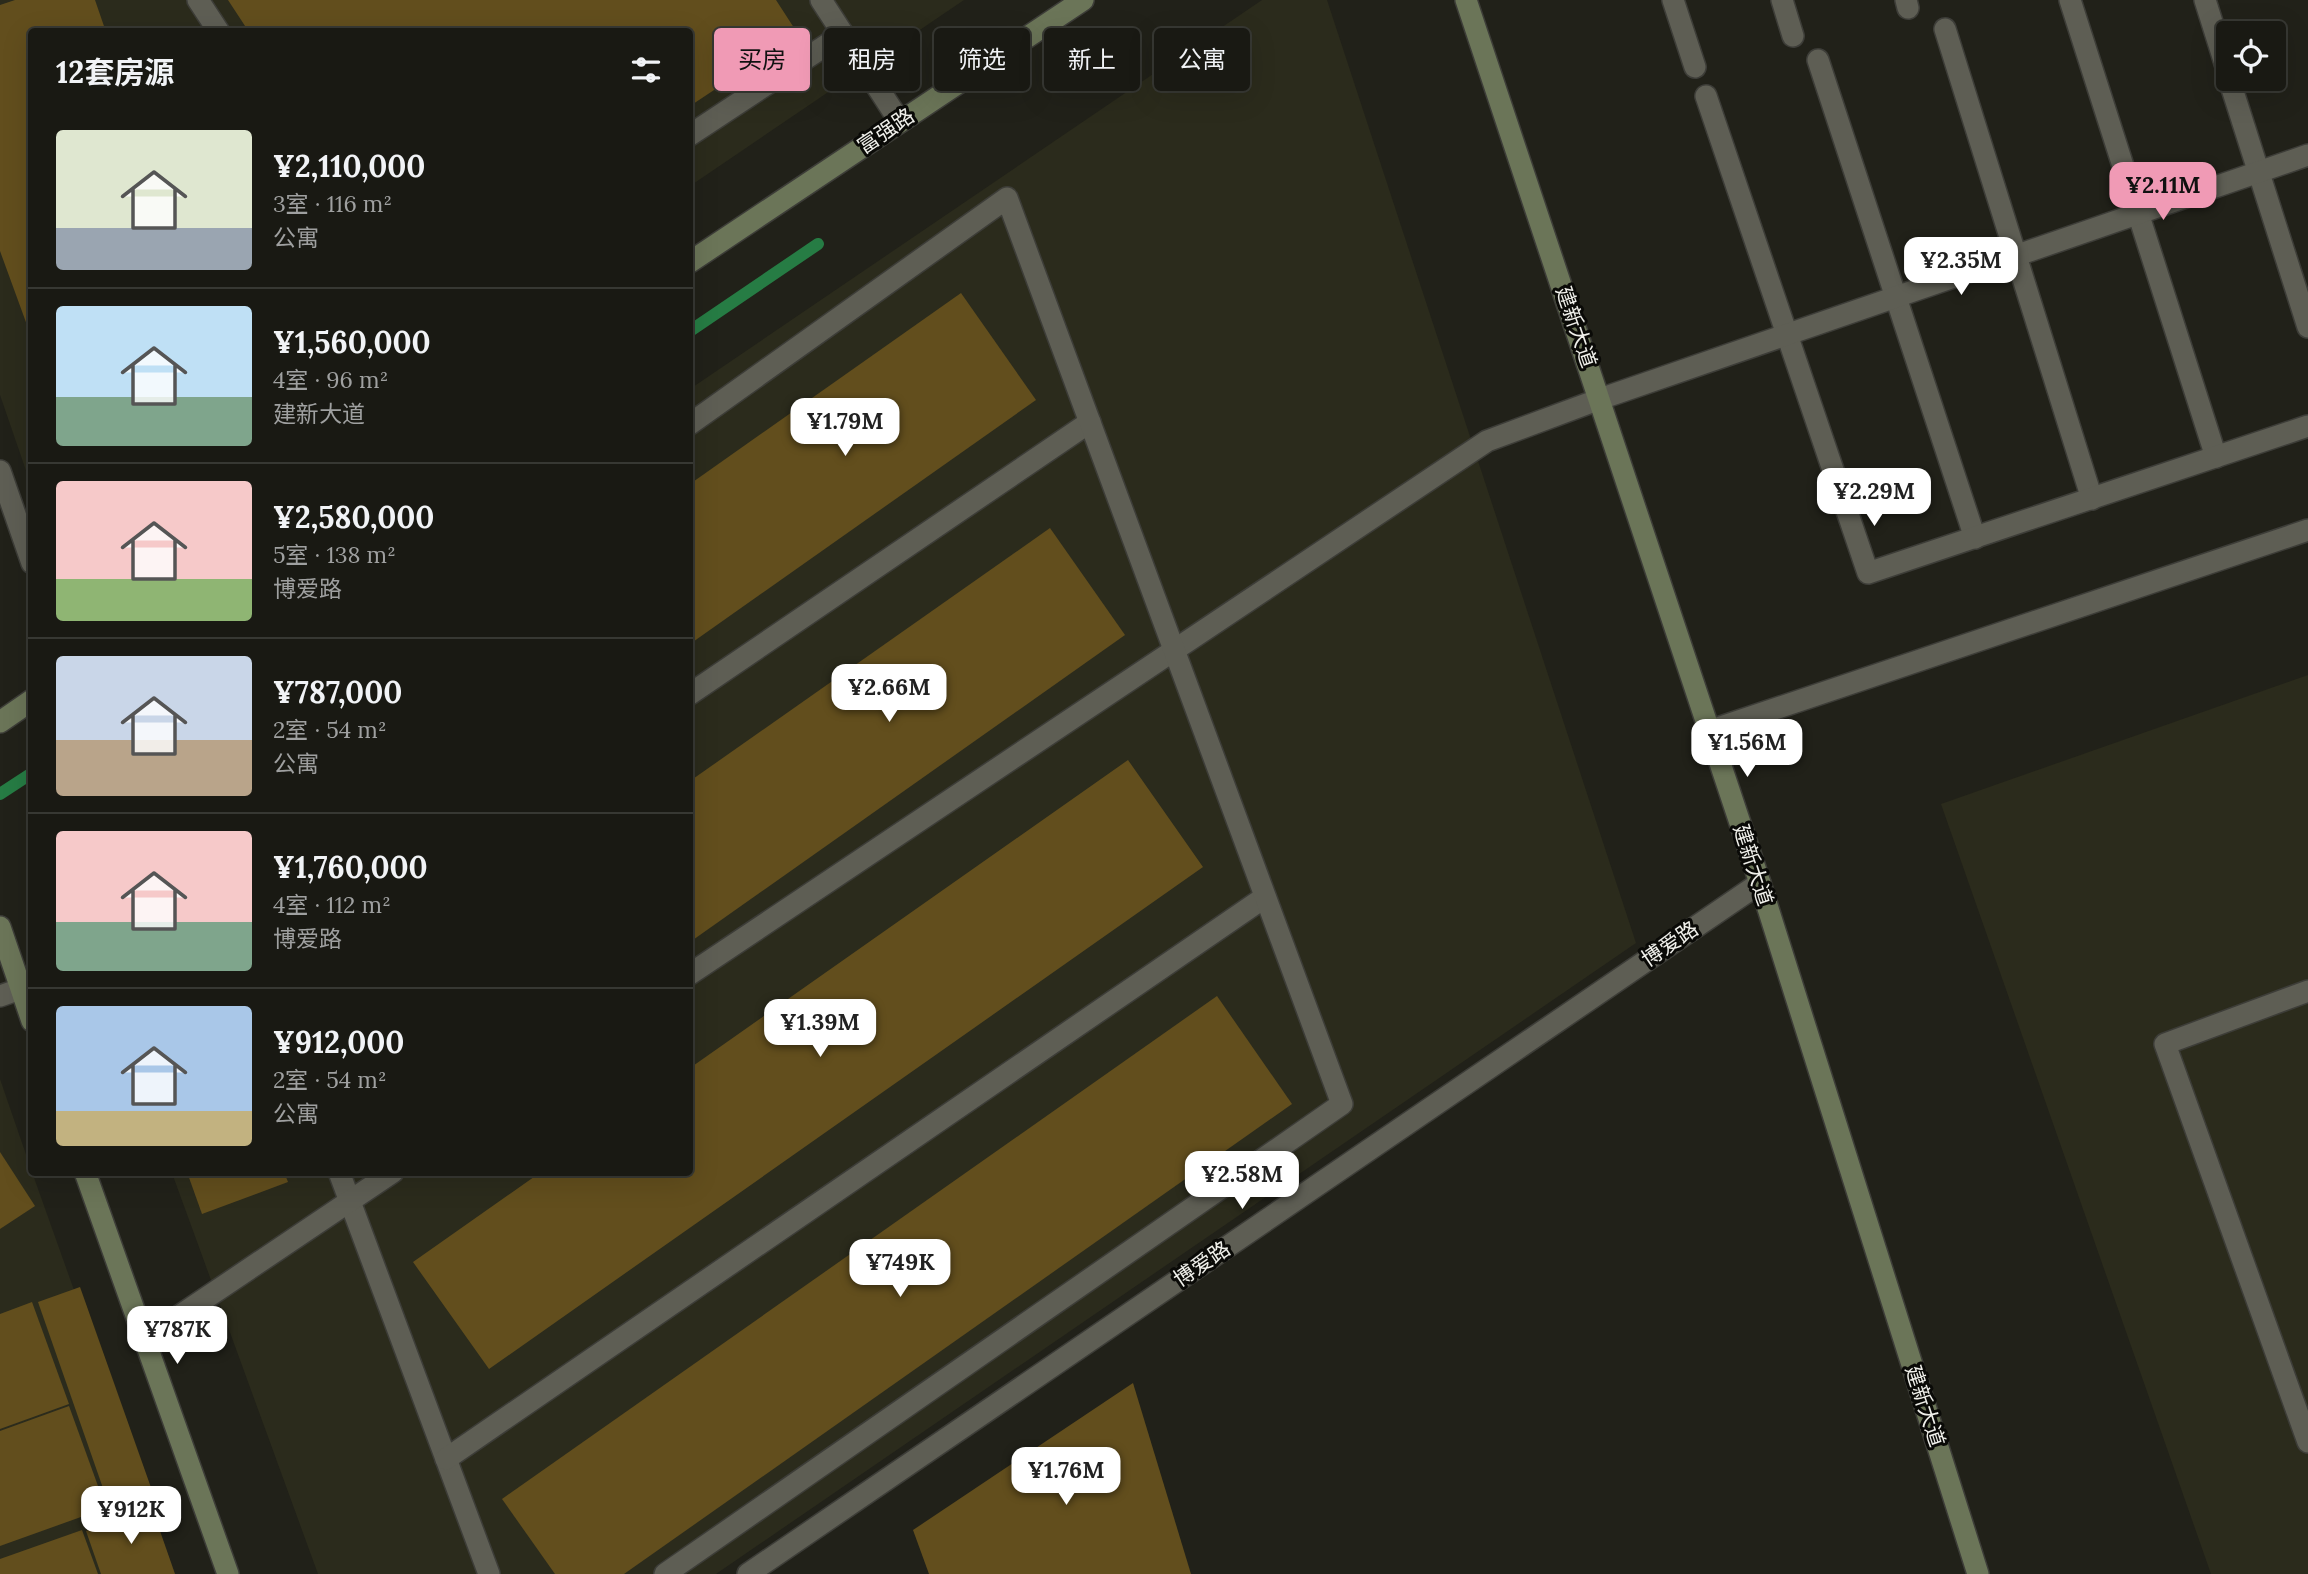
<!DOCTYPE html>
<html lang="zh">
<meta charset="utf-8">
<style>
:root{--surface:#191913;--page:#22221c;--text:#f1f3f6;--muted:#9fa0a0;--line:#373833;--accent:#f09ab5}
body{margin:0;font-family:Lora,"Noto Sans SC",serif;background:var(--page);color:var(--text);height:100vh;display:flex;flex-direction:column;font-size:26px;white-space:nowrap}
*{box-sizing:border-box;margin:0}
p{font-size:23px;color:var(--muted)}
.icon{flex:none;width:38px;height:38px;fill:none;stroke:currentColor;stroke-width:2;stroke-linecap:round;stroke-linejoin:round}
.map{position:relative;flex:1;overflow:hidden}
.panel{position:absolute;left:28px;top:28px;width:665px;height:1148px;display:flex;flex-direction:column;background:var(--surface);border-radius:7px;box-shadow:0 7px 28px #0002,0 0 0 2px var(--line)}
.panel>*{flex:none}
.hud{position:absolute;left:714px;top:28px;width:665px;height:63px;display:flex;gap:14px}
.controls{position:absolute;left:2216px;top:21px;display:grid;gap:14px}
.controls a{display:grid;place-items:center;width:70px;height:70px;border-radius:7px;background:var(--surface);box-shadow:0 7px 28px #0002,0 0 0 2px var(--line);font-size:35px}
.price{position:absolute;translate:-50% -60px;padding:0 16px;border-radius:14px;background:#fff;color:#222;font-size:23px;line-height:46px;filter:drop-shadow(0 2px 4px #0008)}
.price::after{content:'';position:absolute;left:50%;top:42px;width:21px;height:16px;margin-left:-10px;background:inherit;clip-path:polygon(0 0,100% 0,50% 100%)}
.price.current{background:var(--accent);color:#111}
ul{padding:0;list-style:none}
li{display:flex;align-items:center;gap:21px;height:175px;padding:0 28px}
li+li{border-top:2px solid var(--line)}
li span{display:grid;place-items:center;flex:none;width:196px;height:140px;border-radius:7px;color:#555}
li>.icon{margin-inline-start:auto}
span .icon{width:84px;height:84px;fill:#fffc;stroke-width:1}
li b{font-size:30px}
h2{display:flex;justify-content:space-between;align-items:center;height:84px;padding:0 28px;font-size:30px}
.tag{padding:0 24px;border-radius:7px;background:var(--surface);box-shadow:0 7px 28px #0002,0 0 0 2px var(--line);font-size:24px;line-height:63px}
.tag.current{background:var(--accent);color:#111}
.map>svg:first-child{display:block}
.built{fill:#2b2b1c}
.lines{fill:none;stroke-linecap:round;stroke-linejoin:round}
.stream{stroke:#267c44;stroke-width:12}
.building{fill:#624e1d}
.lane-casing{stroke:#3d3d38;stroke-width:24}
.street-casing{stroke:#3d3d38;stroke-width:24}
.secondary-casing{stroke:#3d3d38;stroke-width:24}
.lane{stroke:#5e5e54;stroke-width:21}
.street{stroke:#5e5e54;stroke-width:21}
.secondary{stroke:#6b7558;stroke-width:21}
.labels{text-anchor:middle;stroke-width:6;stroke-linejoin:round;paint-order:stroke}
.street-label{font-size:21px;fill:#f0f0eb;stroke:#0a0a07}
</style>
<div class="map">
<svg width="2308" height="1574" viewBox="0 0 2308 1574">
<rect width="100%" height="100%" fill="#212119"/>
<g class="built">
<polygon points="0,0 964,0 690,186 690,32 32,32 31,485 0,395"/>
<polygon points="1262,0 1327,0 1636,943 716,1574 318,1574 172,1173 690,1172 690,389"/>
<polygon points="2308,675 2308,1574 2211,1574 1941,804"/>
<polygon points="0,1079 32,1172 175,1574 0,1574"/>
</g>
<g class="lines">
<g class="stream">
<polyline points="690,331 818,244"/>
<polyline points="0,794 32,773"/>
</g>
</g>
<g class="building">
<polygon points="15,0 95,0 106,32 32,32 31,336 0,251 0,5"/>
<polygon points="228,0 776,0 798,34 690,106 690,32 249,32"/>
<polygon points="961,293 1036,400 690,644 690,484"/>
<polygon points="1050,528 1125,635 690,942 690,781"/>
<polygon points="1128,760 1203,867 489,1369 413,1262 541,1172 690,1172 690,1068"/>
<polygon points="1217,996 1292,1104 624,1574 555,1574 502,1499"/>
<polygon points="0,1152 35,1206 0,1229"/>
<polygon points="187,1172 284,1172 288,1182 202,1214"/>
<polygon points="80,1287 154,1496 111,1511 38,1302"/>
<polygon points="32,1302 69,1404 0,1429 0,1314"/>
<polygon points="1133,1383 1191,1574 929,1574 913,1530"/>
<polygon points="69,1406 106,1508 0,1546 0,1431"/>
<polygon points="152,1508 175,1574 101,1574 86,1531"/>
<polygon points="82,1530 98,1574 0,1574 0,1559"/>
</g>
<g class="lines">
<g class="lane-casing">
<g id="lane">
<polyline points="198,0 219,32"/>
<polyline points="821,0 900,122"/>
<polyline points="690,135 843,34"/>
<polyline points="690,694 1090,422"/>
<polyline points="690,974 1487,441 1600,399"/>
<polyline points="2308,991 2165,1044 2308,1442"/>
<polyline points="0,996 20,989"/>
<polyline points="339,1172 489,1574"/>
<polyline points="145,1339 393,1172"/>
<polyline points="446,1459 1265,897"/>
<polyline points="665,1574 1342,1104 1007,198 690,424"/>
</g>
</g>
<g class="street-casing">
<g id="street">
<polyline points="1673,0 1695,67"/>
<polyline points="1782,0 1793,36"/>
<polyline points="1906,0 1908,8"/>
<polyline points="2070,0 2216,457"/>
<polyline points="2205,0 2228,73"/>
<polyline points="1945,29 2092,499"/>
<polyline points="1818,60 1975,538"/>
<polyline points="2229,79 2308,327"/>
<polyline points="1706,96 1868,573 2308,426"/>
<polyline points="1600,399 2308,155"/>
<polyline points="0,471 32,563"/>
<polyline points="1709,731 2308,530"/>
<polyline points="748,1574 1760,883"/>
</g>
</g>
<g class="secondary-casing">
<g id="secondary">
<polyline points="1466,0 1760,883 1978,1574"/>
<polyline points="690,262 1083,0"/>
<polyline points="0,722 32,700"/>
<polyline points="0,927 32,1021"/>
<polyline points="85,1172 228,1574"/>
</g>
</g>
<use href="#lane" class="lane"/>
<use href="#street" class="street"/>
<use href="#secondary" class="secondary"/>
</g>
<g class="labels">
<g class="street-label">
<text transform="translate(886 131) rotate(-34)" y="7">富强路</text>
<text transform="translate(1576 327) rotate(71)" y="7">建新大道</text>
<text transform="translate(1753 865) rotate(72)" y="7">建新大道</text>
<text transform="translate(1670 944) rotate(-34)" y="7">博爱路</text>
<text transform="translate(1202 1264) rotate(-34)" y="7">博爱路</text>
<text transform="translate(1925 1406) rotate(72)" y="7">建新大道</text>
</g>
</g>
</svg>
<div class="controls">
<a><svg class="icon" aria-label="locate" viewBox="0 0 24 24"><circle cx="12" cy="12" r="6"/><path d="M12 2v4M12 18v4M2 12h4M18 12h4"/></svg></a>
</div>
<b class="price current" style="left:2163px;top:222px">¥2.11M</b>
<b class="price" style="left:1961px;top:297px">¥2.35M</b>
<b class="price" style="left:845px;top:458px">¥1.79M</b>
<b class="price" style="left:1874px;top:528px">¥2.29M</b>
<b class="price" style="left:889px;top:724px">¥2.66M</b>
<b class="price" style="left:1747px;top:779px">¥1.56M</b>
<b class="price" style="left:820px;top:1059px">¥1.39M</b>
<b class="price" style="left:1242px;top:1211px">¥2.58M</b>
<b class="price" style="left:900px;top:1299px">¥749K</b>
<b class="price" style="left:177px;top:1366px">¥787K</b>
<b class="price" style="left:1066px;top:1507px">¥1.76M</b>
<b class="price" style="left:131px;top:1546px">¥912K</b>
<div class="hud">
<a class="tag current">买房</a>
<a class="tag">租房</a>
<a class="tag">筛选</a>
<a class="tag">新上</a>
<a class="tag">公寓</a>
</div>
<section class="panel">
<h2>12套房源<svg class="icon" aria-label="filters" viewBox="0 0 24 24"><path d="M4 7h16M4 17h16"/><circle cx="9" cy="7" r="2"/><circle cx="15" cy="17" r="2"/></svg></h2>
<ul>
<li><span style="background:linear-gradient(#dfe7d0 70%,#9aa5b1 0)"><svg class="icon" aria-label="home" viewBox="0 0 24 24"><path d="M3 11l9-7 9 7M6 9v11h12V9"/></svg></span><div><b>¥2,110,000</b><p>3室 · 116 m²</p><p>公寓</p></div></li>
<li><span style="background:linear-gradient(#bfe0f5 65%,#7fa58c 0)"><svg class="icon" aria-label="home" viewBox="0 0 24 24"><path d="M3 11l9-7 9 7M6 9v11h12V9"/></svg></span><div><b>¥1,560,000</b><p>4室 · 96 m²</p><p>建新大道</p></div></li>
<li><span style="background:linear-gradient(#f6c9c9 70%,#8fb573 0)"><svg class="icon" aria-label="home" viewBox="0 0 24 24"><path d="M3 11l9-7 9 7M6 9v11h12V9"/></svg></span><div><b>¥2,580,000</b><p>5室 · 138 m²</p><p>博爱路</p></div></li>
<li><span style="background:linear-gradient(#c9d6e8 60%,#b9a48a 0)"><svg class="icon" aria-label="home" viewBox="0 0 24 24"><path d="M3 11l9-7 9 7M6 9v11h12V9"/></svg></span><div><b>¥787,000</b><p>2室 · 54 m²</p><p>公寓</p></div></li>
<li><span style="background:linear-gradient(#f6c9c9 65%,#7fa58c 0)"><svg class="icon" aria-label="home" viewBox="0 0 24 24"><path d="M3 11l9-7 9 7M6 9v11h12V9"/></svg></span><div><b>¥1,760,000</b><p>4室 · 112 m²</p><p>博爱路</p></div></li>
<li><span style="background:linear-gradient(#a9c7e8 75%,#c2b280 0)"><svg class="icon" aria-label="home" viewBox="0 0 24 24"><path d="M3 11l9-7 9 7M6 9v11h12V9"/></svg></span><div><b>¥912,000</b><p>2室 · 54 m²</p><p>公寓</p></div></li>
</ul>
</section>
</div>
